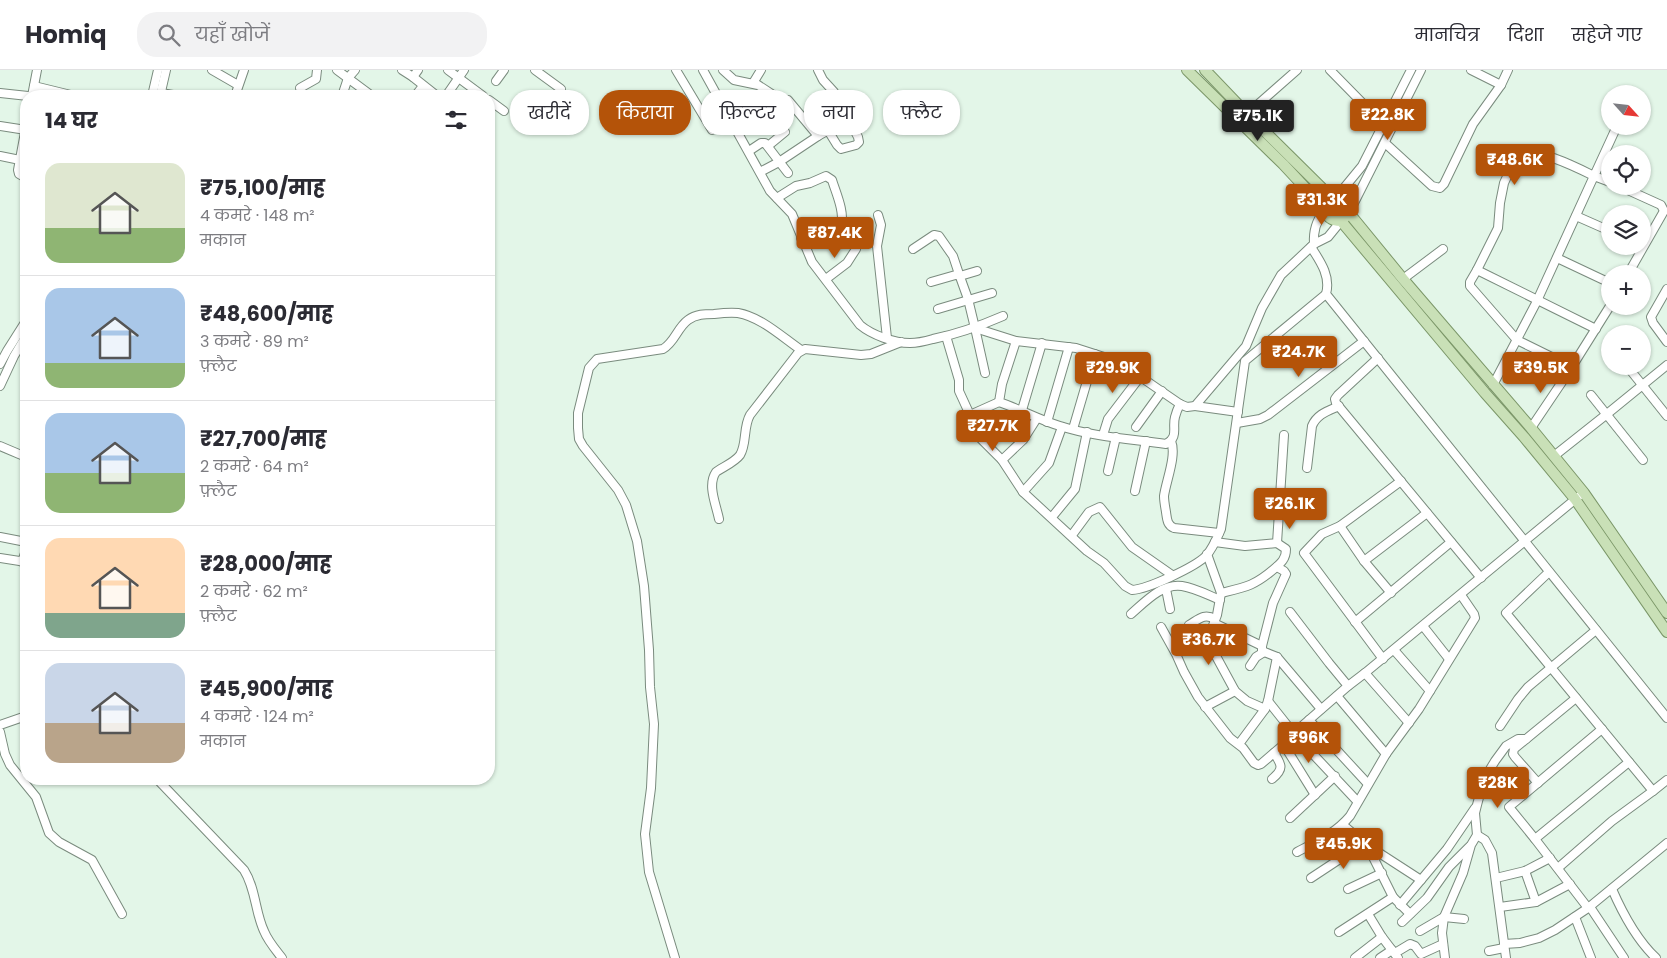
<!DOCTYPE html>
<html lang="hi">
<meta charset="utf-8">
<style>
:root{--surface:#fff;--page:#f2f2f3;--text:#2b2b33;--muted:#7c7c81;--line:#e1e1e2;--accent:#b45309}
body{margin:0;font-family:Poppins,"Noto Sans Devanagari",sans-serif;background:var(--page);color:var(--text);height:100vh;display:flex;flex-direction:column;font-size:19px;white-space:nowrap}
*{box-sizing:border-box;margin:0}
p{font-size:16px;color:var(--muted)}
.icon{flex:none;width:28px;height:28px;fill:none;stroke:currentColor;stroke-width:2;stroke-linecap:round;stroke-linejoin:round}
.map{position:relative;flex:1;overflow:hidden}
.drawer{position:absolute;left:20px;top:20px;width:475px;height:695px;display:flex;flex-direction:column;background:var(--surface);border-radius:20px;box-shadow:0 1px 4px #0004}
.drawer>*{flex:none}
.banner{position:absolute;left:510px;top:20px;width:475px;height:45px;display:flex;gap:10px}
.needle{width:32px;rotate:117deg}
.tools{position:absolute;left:1601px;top:15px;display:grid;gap:10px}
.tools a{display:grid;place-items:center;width:50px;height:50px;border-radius:50%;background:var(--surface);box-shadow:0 1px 4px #0004;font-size:25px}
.price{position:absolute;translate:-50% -42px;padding:0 11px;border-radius:5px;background:var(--accent);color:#fff;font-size:16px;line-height:32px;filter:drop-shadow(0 1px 2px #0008)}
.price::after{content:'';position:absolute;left:50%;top:30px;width:15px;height:11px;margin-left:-8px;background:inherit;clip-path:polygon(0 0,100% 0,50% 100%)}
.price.on{background:#222;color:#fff}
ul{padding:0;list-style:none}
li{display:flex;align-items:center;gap:15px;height:125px;padding:0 25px}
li+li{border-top:1px solid var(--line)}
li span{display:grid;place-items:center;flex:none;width:140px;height:100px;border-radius:15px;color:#555}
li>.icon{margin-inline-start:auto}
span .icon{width:60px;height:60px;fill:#fffc;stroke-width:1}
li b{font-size:21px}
h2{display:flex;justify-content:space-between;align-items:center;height:60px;padding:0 25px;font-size:21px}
.tag{padding:0 18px;border-radius:20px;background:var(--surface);box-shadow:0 1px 4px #0004;font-size:18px;line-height:45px}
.tag.on{background:var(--accent);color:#fff}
header{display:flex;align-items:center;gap:30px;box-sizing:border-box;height:70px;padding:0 25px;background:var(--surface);border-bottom:1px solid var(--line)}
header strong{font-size:24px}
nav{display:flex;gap:28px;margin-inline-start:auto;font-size:18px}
.search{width:350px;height:45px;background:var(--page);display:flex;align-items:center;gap:12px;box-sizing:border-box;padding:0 18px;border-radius:20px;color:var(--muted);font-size:19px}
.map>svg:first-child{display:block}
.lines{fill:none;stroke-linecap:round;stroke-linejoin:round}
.minor-casing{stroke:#7a8b7e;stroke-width:10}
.major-casing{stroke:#7b9668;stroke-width:12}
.minor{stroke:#fff;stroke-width:8}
.major{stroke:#c9e0b7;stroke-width:10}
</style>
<header>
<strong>Homiq</strong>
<div class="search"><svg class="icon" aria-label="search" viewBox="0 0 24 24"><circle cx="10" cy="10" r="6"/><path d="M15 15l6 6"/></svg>यहाँ खोजें</div>
<nav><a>मानचित्र</a><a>दिशा</a><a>सहेजे गए</a></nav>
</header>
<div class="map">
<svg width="1667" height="888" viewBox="0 0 1667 888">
<rect width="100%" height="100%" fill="#e3f6e8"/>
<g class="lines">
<g class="minor-casing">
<g id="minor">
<polyline points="212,0 238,15"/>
<polyline points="337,0 372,26"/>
<polyline points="402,0 413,7 418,0"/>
<polyline points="448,0 483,26"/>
<polyline points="535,0 561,19"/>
<polyline points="676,0 712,60 730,50"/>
<path d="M 703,0 L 770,121 L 792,144 L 812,192 L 860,255 C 872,265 894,273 910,273 C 918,273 926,271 933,269 C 957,264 980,256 1003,246"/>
<polyline points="723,0 734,10 758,15 784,32"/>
<polyline points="1330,0 1384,55"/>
<polyline points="1471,0 1501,15 1508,0"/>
<polyline points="413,7 437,26"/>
<polyline points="496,11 504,0"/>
<polyline points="753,13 761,0"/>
<polyline points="34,16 75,26"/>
<polyline points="300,18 316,9 317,0"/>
<polyline points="0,23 28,26"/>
<polyline points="161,23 179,26"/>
<polyline points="45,24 50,26"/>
<polyline points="32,26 37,0"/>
<polyline points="152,26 158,0"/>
<polyline points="160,26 166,0"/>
<polyline points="235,26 244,0"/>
<polyline points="342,26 348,8 355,0"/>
<polyline points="415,26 423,16"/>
<polyline points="446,26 464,0"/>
<polyline points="489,30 504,41"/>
<polyline points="1247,44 1297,0"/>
<polyline points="728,45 747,40 772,42 788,30 818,66 825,62 829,62 837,75 841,79 856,75 859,72 858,67 834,22 823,10 818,0"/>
<polyline points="0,56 26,60"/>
<polyline points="26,57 18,100 19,104 26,108"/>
<polyline points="1385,73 1432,116 1440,118 1444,114 1473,54 1501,15"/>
<polyline points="768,76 785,62"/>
<polyline points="749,81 761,73 765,73 788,103"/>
<polyline points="0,86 20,90"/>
<polyline points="760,102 779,92 818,66"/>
<polyline points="1619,116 1661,135 1664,141 1628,204"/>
<polyline points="1339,124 1362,96 1411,0"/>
<path d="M 777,128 L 796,116 L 810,113 L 826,106 L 832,110 C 836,123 845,142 841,156 L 801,168"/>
<polyline points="1351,139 1421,0"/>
<polyline points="878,145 881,155 877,176 887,268"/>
<polyline points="1576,146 1610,161"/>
<path d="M 1314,174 C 1313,161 1316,151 1324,141"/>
<path d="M 1311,177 C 1320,191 1331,206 1326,224 L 1667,648"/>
<polyline points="913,179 934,165 939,166 953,186 959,204"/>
<polyline points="1557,188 1610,213"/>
<path d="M 1477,200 L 1498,158 L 1500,133 L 1504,113 L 1517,85 C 1533,75 1578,98 1594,106 L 1617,56"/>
<polyline points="960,206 977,201"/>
<polyline points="826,209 847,193 856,179"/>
<polyline points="1403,209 1443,179"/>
<polyline points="931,212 959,204 968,229 975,258 1016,271 1076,278 1104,287 1132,301 1180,334 1187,337 1195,336 1246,276 1262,238 1281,205 1314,174 1328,167 1341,151"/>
<polyline points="1667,219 1651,247 1653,253 1667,272"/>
<polyline points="938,239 992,223"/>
<polyline points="975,258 985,303"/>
<polyline points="946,266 959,310 959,321 970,345 971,359 1002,390"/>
<path d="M 1016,271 L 1002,314 L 999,332 C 1020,339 1039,350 1060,356 C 1094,367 1131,369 1166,374 C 1179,367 1172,358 1175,347 C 1176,343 1178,338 1180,334"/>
<polyline points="1378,288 1338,325 1335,329 1336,333 1481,508"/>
<polyline points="0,294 7,281 26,251"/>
<polyline points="1627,296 1667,346"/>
<polyline points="1572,297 1517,270 1470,216 1470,212 1477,200 1596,259"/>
<polyline points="1493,315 1536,233 1594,106 1610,112"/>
<polyline points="0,316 14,286 26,266"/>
<polyline points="1591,325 1643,390"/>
<polyline points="1195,336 1238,342"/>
<polyline points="1022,340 1042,273"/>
<polyline points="970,345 999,332"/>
<path d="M 1037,348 L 1023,370 L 1002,390 L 1023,422 L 1087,481 L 1104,493 L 1125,516 L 1132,520 C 1148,519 1195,497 1206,486 C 1213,478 1217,468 1221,459 L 1245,291 L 1326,224"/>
<polyline points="1047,352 1069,277"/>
<polyline points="1237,353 1260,349 1268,345 1364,271"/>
<polyline points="1136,357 1162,321"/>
<polyline points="1531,358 1568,303 1610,236"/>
<polyline points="1073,359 1095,284"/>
<polyline points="1103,365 1108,349 1140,307"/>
<path d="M 1171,371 C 1177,385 1166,411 1164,426 C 1164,431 1165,436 1166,442 C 1167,449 1167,455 1174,458 L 1219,463"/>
<polyline points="0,376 26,387"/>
<polyline points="1554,386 1607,344 1667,295"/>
<path d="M 1307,398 L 1312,356 C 1317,344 1328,341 1339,336"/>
<polyline points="1108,401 1116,367"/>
<polyline points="1135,421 1146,371"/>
<polyline points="1023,422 1049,393 1062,357"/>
<polyline points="1052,447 1075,419 1087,362"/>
<path d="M 719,449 C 716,434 707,415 716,402 C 723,397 735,392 740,385 C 747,374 743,357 750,345 L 798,283 L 805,279 L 861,285 L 871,284 L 901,272"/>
<polyline points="1340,456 1364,491 1391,523"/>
<polyline points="1072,465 1089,442 1100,437 1132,477 1172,505"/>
<polyline points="0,467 26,472"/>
<polyline points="1215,472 1245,476 1277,473 1284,365"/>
<path d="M 1207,484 L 1221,523 C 1246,517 1254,516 1274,499 C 1281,493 1286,489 1286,479 L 1277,473"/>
<polyline points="0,488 26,492"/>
<polyline points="1364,491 1427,443"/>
<polyline points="22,492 26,480"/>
<polyline points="1277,497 1284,501 1286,504 1273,533 1262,576 1262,581 1277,587 1321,639"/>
<polyline points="1549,502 1506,543 1653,721 1667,710"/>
<polyline points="1166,519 1170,539"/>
<polyline points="1221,523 1217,545 1209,566 1210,575 1235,621 1247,631 1265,639"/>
<polyline points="1290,542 1329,593 1348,616"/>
<path d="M 1131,544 C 1145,532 1162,513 1182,516 C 1195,518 1208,525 1220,530"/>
<polyline points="1355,552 1451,472"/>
<polyline points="1214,553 1262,576"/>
<path d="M 1189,555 C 1199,549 1204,543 1215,549"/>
<polyline points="1423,556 1449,589"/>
<polyline points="1161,557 1176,584 1184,602 1198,627 1230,668 1243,678 1254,693 1258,695 1261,694 1295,665"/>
<polyline points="1394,580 1430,621"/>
<polyline points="1383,589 1304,483 1322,464 1340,456 1401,411"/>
<polyline points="1250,596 1256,587 1264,582"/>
<polyline points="1365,603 1409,653"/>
<polyline points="1337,626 1386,684"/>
<polyline points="1268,631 1295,665 1357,731"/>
<polyline points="1205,637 1235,621"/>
<polyline points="1309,650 1368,714"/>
<polyline points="0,655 26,646"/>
<polyline points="1500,656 1518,629 1528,617 1596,560"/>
<polyline points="0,662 5,684 10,695 36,727 49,763 59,772 92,790 122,844"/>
<polyline points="1294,663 1348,616 1365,603 1578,427"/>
<polyline points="1239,674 1265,639 1268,631 1277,587"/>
<polyline points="1284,675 1315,725"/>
<path d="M 157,709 L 244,800 C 256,819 255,842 264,861 C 268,871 275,879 282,888"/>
<path d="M 1272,709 C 1284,699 1282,695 1274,683"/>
<polyline points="1538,713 1515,687 1513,684 1514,679 1576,628"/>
<polyline points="1290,748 1335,706"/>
<polyline points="1343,755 1367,775 1421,810"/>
<polyline points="1477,765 1485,770 1492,783 1506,888"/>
<polyline points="1535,769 1629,692"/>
<polyline points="1368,777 1393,827 1410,844"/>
<path d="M 1297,782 C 1316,772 1336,763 1350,746 L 1386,684 L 1419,639 L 1475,548 L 1474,544 L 1461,525"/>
<polyline points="1558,798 1612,751 1653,721"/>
<polyline points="1525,801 1536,832"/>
<polyline points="1311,808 1364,773"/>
<polyline points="1496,808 1525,801 1550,788"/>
<polyline points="1348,819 1382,803"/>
<path d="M 1612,819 C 1622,842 1638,871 1656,888"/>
<polyline points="1400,835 1447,779 1475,738"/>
<polyline points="1500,837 1536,832 1570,814"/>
<polyline points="1590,837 1624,888"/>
<polyline points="1588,838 1535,769 1509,737 1602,659"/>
<polyline points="1368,844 1382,867 1398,888"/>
<polyline points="1575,847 1591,888"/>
<polyline points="1402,852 1427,828 1449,797 1469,777"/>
<polyline points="1420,861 1444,847 1464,849"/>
<polyline points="1339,862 1393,827"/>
<polyline points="1504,874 1520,873 1539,868 1555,860 1588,838 1667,773"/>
<polyline points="1489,881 1504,878"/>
<polyline points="1395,883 1410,874 1415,876 1421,884 1443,874"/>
<path d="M 675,888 L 649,802 L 645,764 L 651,718 L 654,654 L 650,617 L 649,580 L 644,516 L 637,471 L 626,435 L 618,420 L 583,376 L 579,369 L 578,358 L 578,343 L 589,298 L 597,289 L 663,279 C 675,272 677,258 688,250 C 696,244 705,244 714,244 C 722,243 730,242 738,243 C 761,247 782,267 801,280"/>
<polyline points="1355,888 1382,867"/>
<polyline points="1380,888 1392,880"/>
<polyline points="1445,888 1442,863 1444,847 1463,803 1471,775 1477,765 1475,743 1477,735 1481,720 1489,701 1495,691 1506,676 1518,669 1526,669"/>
</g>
</g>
<g class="major-casing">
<g id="major">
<polyline points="1187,0 1283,94 1323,137"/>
<polyline points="1205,0 1247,44 1330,126"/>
<polyline points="1349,143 1403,209 1531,358 1584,423 1667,543"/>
<path d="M 1341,151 C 1349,145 1352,139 1348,130 L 1339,124 L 1330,126 L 1323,137 C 1326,147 1331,151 1341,151 L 1485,323 L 1524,367 L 1575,429 L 1667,562"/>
</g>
</g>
<use href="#minor" class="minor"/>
<use href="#major" class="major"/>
</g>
</svg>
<div class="tools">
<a><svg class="needle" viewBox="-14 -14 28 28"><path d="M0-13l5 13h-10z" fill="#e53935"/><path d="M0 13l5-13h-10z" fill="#7c7c81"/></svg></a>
<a><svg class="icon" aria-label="locate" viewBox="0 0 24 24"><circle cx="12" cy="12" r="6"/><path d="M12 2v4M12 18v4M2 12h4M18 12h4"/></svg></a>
<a><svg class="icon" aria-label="layers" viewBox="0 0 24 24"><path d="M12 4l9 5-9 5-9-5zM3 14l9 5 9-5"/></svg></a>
<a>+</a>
<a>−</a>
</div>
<b class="price" style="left:1388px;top:71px">₹22.8K</b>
<b class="price on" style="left:1258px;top:72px">₹75.1K</b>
<b class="price" style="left:1515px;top:116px">₹48.6K</b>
<b class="price" style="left:1322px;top:156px">₹31.3K</b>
<b class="price" style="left:835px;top:189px">₹87.4K</b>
<b class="price" style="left:1299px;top:308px">₹24.7K</b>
<b class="price" style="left:1113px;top:324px">₹29.9K</b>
<b class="price" style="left:1541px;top:324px">₹39.5K</b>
<b class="price" style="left:993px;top:382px">₹27.7K</b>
<b class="price" style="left:1290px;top:460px">₹26.1K</b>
<b class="price" style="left:1209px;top:596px">₹36.7K</b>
<b class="price" style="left:1309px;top:694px">₹96K</b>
<b class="price" style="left:1498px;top:739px">₹28K</b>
<b class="price" style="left:1344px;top:800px">₹45.9K</b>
<div class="banner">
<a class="tag">खरीदें</a>
<a class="tag on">किराया</a>
<a class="tag">फ़िल्टर</a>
<a class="tag">नया</a>
<a class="tag">फ़्लैट</a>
</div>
<section class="drawer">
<h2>14 घर<svg class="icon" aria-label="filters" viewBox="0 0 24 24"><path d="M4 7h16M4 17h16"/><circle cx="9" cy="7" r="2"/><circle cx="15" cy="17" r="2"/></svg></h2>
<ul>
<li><span style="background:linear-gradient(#dfe7d0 65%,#8fb573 0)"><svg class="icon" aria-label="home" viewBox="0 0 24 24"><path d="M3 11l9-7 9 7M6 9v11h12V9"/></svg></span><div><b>₹75,100/माह</b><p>4 कमरे · 148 m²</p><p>मकान</p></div></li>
<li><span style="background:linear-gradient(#a9c7e8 75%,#8fb573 0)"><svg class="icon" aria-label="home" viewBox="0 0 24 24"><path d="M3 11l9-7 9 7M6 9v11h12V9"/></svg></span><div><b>₹48,600/माह</b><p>3 कमरे · 89 m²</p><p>फ़्लैट</p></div></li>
<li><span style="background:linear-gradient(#a9c7e8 60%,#8fb573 0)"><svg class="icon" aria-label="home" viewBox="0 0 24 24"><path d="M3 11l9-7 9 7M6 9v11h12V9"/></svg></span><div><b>₹27,700/माह</b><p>2 कमरे · 64 m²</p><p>फ़्लैट</p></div></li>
<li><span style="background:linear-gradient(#ffd9b3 75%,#7fa58c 0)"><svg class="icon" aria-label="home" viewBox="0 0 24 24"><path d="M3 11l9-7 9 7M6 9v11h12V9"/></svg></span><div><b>₹28,000/माह</b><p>2 कमरे · 62 m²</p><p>फ़्लैट</p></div></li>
<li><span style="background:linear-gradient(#c9d6e8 60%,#b9a48a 0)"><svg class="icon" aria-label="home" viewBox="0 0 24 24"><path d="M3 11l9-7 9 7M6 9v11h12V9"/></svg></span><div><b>₹45,900/माह</b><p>4 कमरे · 124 m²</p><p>मकान</p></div></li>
</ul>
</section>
</div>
